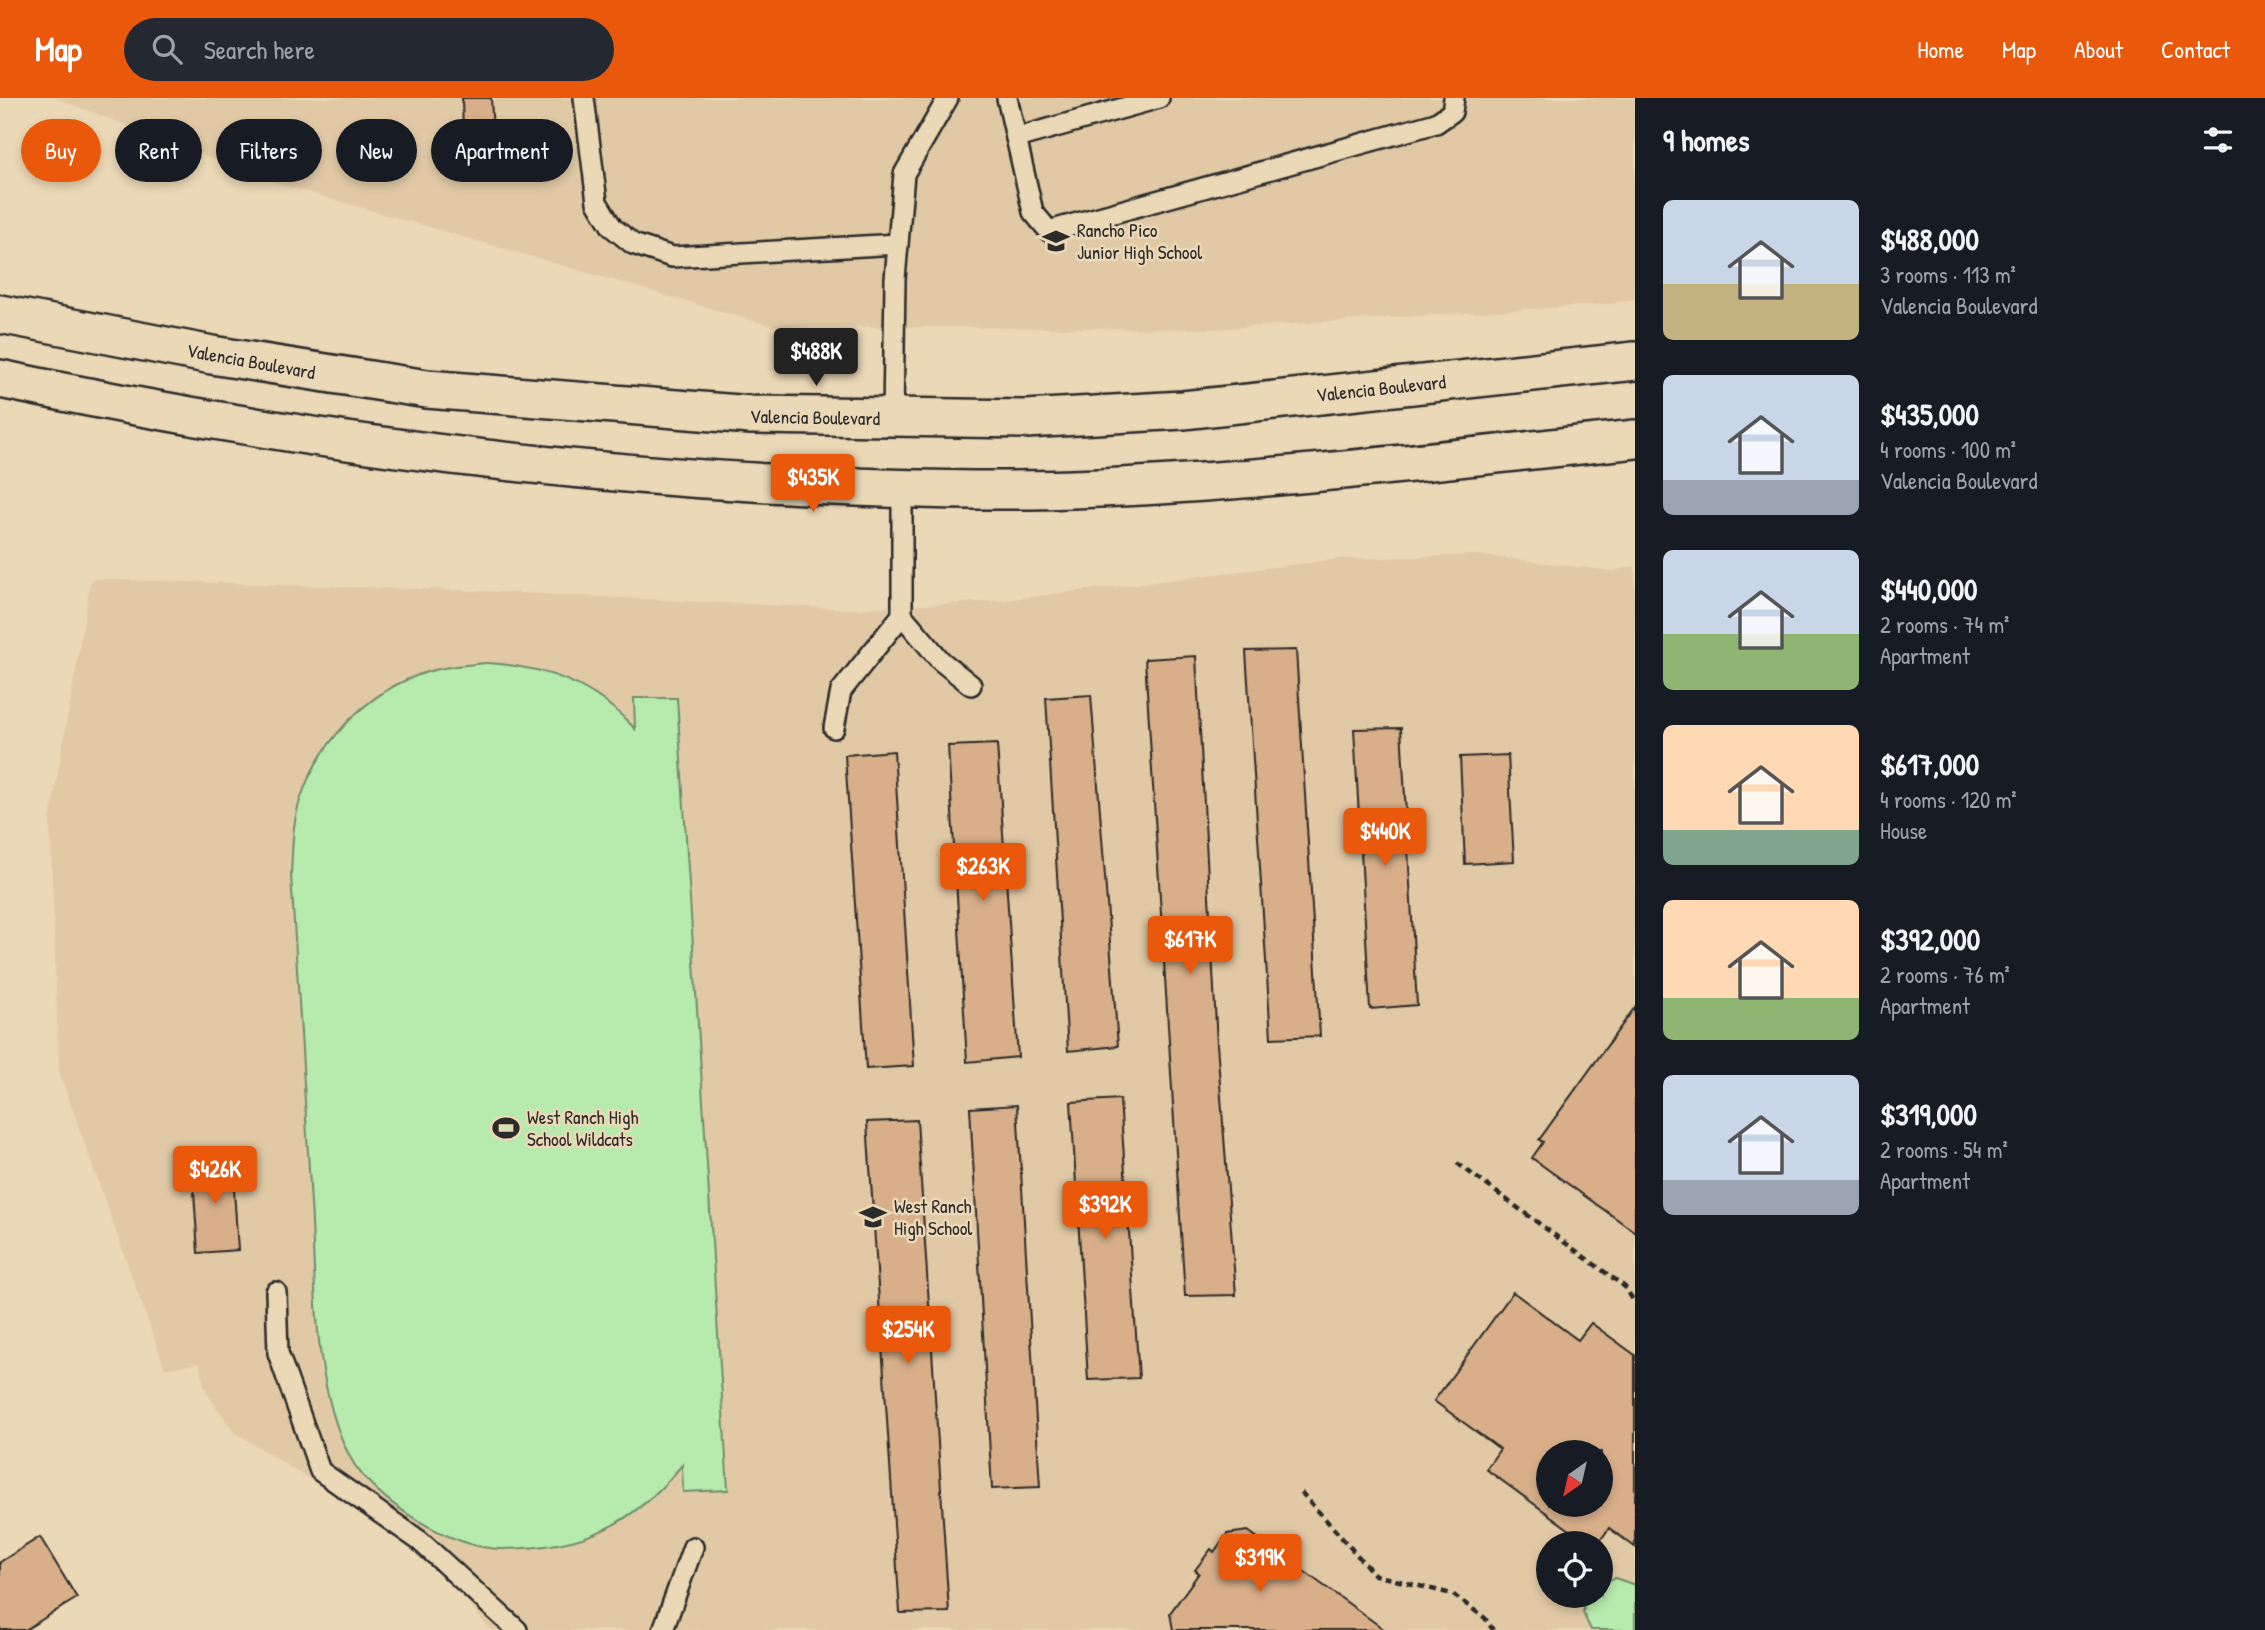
<!DOCTYPE html>
<meta charset="utf-8">
<style>
:root{--surface:#171b24;--page:#242831;--text:#f1f3f6;--muted:#9ea1a6;--accent:#ea580c}
body{margin:0;font-family:"Patrick Hand",sans-serif;background:var(--page);color:var(--text);height:100vh;display:flex;flex-direction:column;font-size:26px;white-space:nowrap}
*{box-sizing:border-box;margin:0}
p{font-size:23px;color:var(--muted)}
.icon{flex:none;width:38px;height:38px;fill:none;stroke:currentColor;stroke-width:2;stroke-linecap:round;stroke-linejoin:round}
.map{position:relative;flex:1;overflow:hidden}
.sheet{display:flex;flex-direction:column;background:var(--surface);width:630px}
.sheet>*{flex:none}
.top-card{position:absolute;left:21px;top:21px;width:665px;height:63px;display:flex;gap:14px}
.needle{width:46px;rotate:214deg}
.buttons{position:absolute;left:1536px;top:1342px;display:grid;gap:14px}
.buttons a{display:grid;place-items:center;width:77px;height:77px;border-radius:50%;background:var(--surface);box-shadow:0 4px 10px #0003;font-size:35px}
.price{position:absolute;translate:-50% -60px;padding:0 16px;border-radius:7px;background:var(--accent);color:#fff;font-size:23px;line-height:46px;filter:drop-shadow(0 2px 4px #0008)}
.price::after{content:'';position:absolute;left:50%;top:42px;width:21px;height:16px;margin-left:-10px;background:inherit;clip-path:polygon(0 0,100% 0,50% 100%)}
.price.selected{background:#222;color:#fff}
ul{padding:0;list-style:none}
li{display:flex;align-items:center;gap:21px;height:175px;padding:0 28px}
li span{display:grid;place-items:center;flex:none;width:196px;height:140px;border-radius:10px;color:#555}
li>.icon{margin-inline-start:auto}
span .icon{width:84px;height:84px;fill:#fffc;stroke-width:1}
li b{font-size:30px}
h2{display:flex;justify-content:space-between;align-items:center;height:84px;padding:0 28px;font-size:30px}
.tag{padding:0 24px;border-radius:32px;background:var(--surface);box-shadow:0 4px 10px #0003;font-size:24px;line-height:63px}
.tag.selected{background:var(--accent);color:#fff}
header{display:flex;align-items:center;gap:42px;box-sizing:border-box;height:98px;padding:0 35px;background:var(--accent);color:#fff}
header strong{font-size:33px}
nav{display:flex;gap:38px;margin-inline-start:auto;font-size:24px}
.search{width:490px;height:63px;background:var(--page);display:flex;align-items:center;gap:18px;box-sizing:border-box;padding:0 24px;border-radius:38px;color:var(--muted);font-size:26px}
main{display:flex;flex:1;min-height:0}
.map>svg:first-child{display:block}
.built{fill:#e1c9a6;fill-rule:evenodd}
.green{fill:#b6ebad;stroke:#708b6c;stroke-width:2}
.building{fill:#d8af89;stroke:#2b2b2b;stroke-width:2;fill-rule:evenodd}
.lines{fill:none;stroke-linecap:round;stroke-linejoin:round}
.lane-casing{stroke:#2b2b2b;stroke-width:24}
.street-casing{stroke:#2b2b2b;stroke-width:42}
.path{stroke:#2b2b2b;stroke-width:4.5;stroke-dasharray:7 5;stroke-linecap:butt}
.lane{stroke:#ebd8b6;stroke-width:19}
.street{stroke:#ebd8b6;stroke-width:37}
.labels{text-anchor:middle;stroke-width:5;stroke-linejoin:round;paint-order:stroke}
.poi-label{font-size:19px;fill:#2b2b2b;stroke:#ebd8b6;text-anchor:start}
.street-label{font-size:19px;fill:#2b2b2b;stroke:#ebd8b6}
</style>
<header>
<strong>Map</strong>
<div class="search"><svg class="icon" aria-label="search" viewBox="0 0 24 24"><circle cx="10" cy="10" r="6"/><path d="M15 15l6 6"/></svg>Search here</div>
<nav><a>Home</a><a>Map</a><a>About</a><a>Contact</a></nav>
</header>
<main>
<div class="map">
<svg width="1635" height="1532" viewBox="0 0 1635 1532">
<rect width="100%" height="100%" fill="#ebd8b6"/>
<filter id="ink" filterUnits="userSpaceOnUse"><feTurbulence type="fractalNoise" baseFrequency=".0143" numOctaves="2"/><feDisplacementMap in="SourceGraphic" scale="14" xChannelSelector="R" yChannelSelector="G"/><feConvolveMatrix kernelMatrix="1 2 1 2 8 2 1 2 1" color-interpolation-filters="sRGB"/></filter>
<g filter="url(#ink)">
<g class="built">
<polygon points="55,0 1635,0 1635,201 1610,206 1213,231 772,228 276,85"/>
<path d="M 1479,457 L 1614,473 L 1635,468 L 1635,1532 L 490,1532 L 434,1461 L 233,1333 L 205,1292 L 199,1265 L 165,1271 L 59,974 L 50,722 L 91,481 L 482,493 L 851,511 L 998,503 L 1340,461 ZM 1549,1354 L 1601,1354 L 1601,1407 L 1549,1407 ZM 1549,1446 L 1601,1446 L 1601,1498 L 1549,1498 Z"/>
</g>
<g class="green">
<path d="M 487,565 C 546,568 595,587 635,631 L 634,600 L 677,600 L 728,1392 L 683,1394 L 682,1367 C 631,1429 583,1450 503,1451 C 454,1452 373,1403 350,1359 C 312,1285 316,1187 311,1105 C 305,996 298,886 291,777 C 292,761 292,745 294,729 C 304,662 355,601 418,577 C 440,569 464,567 487,565 Z"/>
<polygon points="1615,1480 1635,1487 1635,1532 1591,1532 1583,1515 1586,1498 1601,1498 1601,1484"/>
</g>
<g class="building">
<polygon points="462,0 491,0 493,34 463,36"/>
<polygon points="1296,552 1320,938 1271,940 1246,553"/>
<polygon points="1196,558 1217,946 1236,1197 1185,1198 1145,561"/>
<polygon points="1091,597 1118,948 1068,953 1046,600"/>
<polygon points="1401,630 1417,907 1370,911 1354,631"/>
<polygon points="997,646 1018,959 967,964 948,648"/>
<polygon points="894,653 914,968 866,971 845,657"/>
<polygon points="1508,657 1514,763 1465,766 1460,659"/>
<polygon points="1635,909 1635,1134 1532,1060 1543,1044 1539,1042"/>
<polygon points="1120,1001 1139,1280 1088,1282 1071,1004"/>
<polygon points="1017,1007 1040,1389 992,1391 970,1010"/>
<polygon points="917,1022 949,1514 900,1515 867,1024"/>
<polygon points="232,1061 238,1152 198,1155 192,1063"/>
<path d="M 1513,1194 L 1578,1242 L 1591,1225 L 1635,1257 L 1635,1449 L 1609,1430 L 1598,1446 L 1589,1446 L 1486,1371 L 1500,1351 L 1434,1303 ZM 1549,1354 L 1601,1354 L 1601,1407 L 1549,1407 Z"/>
<polygon points="1248,1433 1305,1474 1385,1532 1173,1532 1170,1515 1199,1475 1195,1472 1211,1451 1214,1454 1227,1436"/>
<polygon points="40,1439 77,1500 25,1532 0,1532 0,1464"/>
</g>
<g class="lines">
<g class="lane-casing">
<g id="lane">
<polyline points="584,0 597,104 612,129 633,146 672,159 898,146"/>
<polyline points="1007,0 1033,114 1049,133 1436,25 1452,14 1454,0"/>
<polyline points="1016,40 1159,0"/>
<polyline points="893,321 895,181 904,76 948,0"/>
<polyline points="902,392 902,517 941,563 971,587"/>
<polyline points="834,630 841,593 902,517"/>
<polyline points="276,1194 278,1255 320,1373 420,1443 517,1532"/>
<polyline points="663,1532 693,1449"/>
</g>
</g>
<g class="street-casing">
<g id="street">
<polyline points="0,216 212,257 427,291 751,317 1026,321 1183,312 1635,263"/>
<path d="M 0,281 C 254,335 510,371 769,385 C 879,391 990,395 1100,390 C 1279,382 1457,360 1635,341"/>
</g>
</g>
<g class="path">
<polyline points="1457,1065 1625,1189 1635,1205"/>
<polyline points="1301,1394 1375,1477 1452,1496 1485,1520 1493,1532"/>
</g>
<use href="#lane" class="lane"/>
<use href="#street" class="street"/>
</g>
</g>
<defs>
<g id="school-bare" transform="scale(2.1)"><path d="M0-5L7-2L0 1L-7-2ZM-4 1L0 2.5L4 1V4Q0 6-4 4Z" fill="#2b2b2b" stroke="#ebd8b6" stroke-width="2.5" paint-order="stroke"/></g>
<g id="stadium-bare" transform="scale(2.1)"><path d="M0-5a6.5 5 0 1 0 0 10a6.5 5 0 1 0 0-10ZM-3.5-1.8h7v3.6h-7Z" fill="#2b2b2b" stroke="#ebd8b6" stroke-width="2.5" paint-order="stroke"/></g>
</defs>
<g fill-rule="evenodd">
<use href="#school-bare" x="1056" y="143"/>
<use href="#stadium-bare" x="506" y="1030"/>
<use href="#school-bare" x="873" y="1119"/>
</g>
<g class="labels">
<g class="poi-label">
<text x="1077" y="139">Rancho Pico<tspan x="1077" dy="22">Junior High School</tspan></text>
<text x="527" y="1026">West Ranch High<tspan x="527" dy="22">School Wildcats</tspan></text>
<text x="894" y="1115">West Ranch<tspan x="894" dy="22">High School</tspan></text>
</g>
<g class="street-label">
<text transform="translate(251 263) rotate(10)" y="7">Valencia Boulevard</text>
<text transform="translate(1381 290) rotate(-6)" y="7">Valencia Boulevard</text>
<text transform="translate(815 319) rotate(1)" y="7">Valencia Boulevard</text>
</g>
</g>
</svg>
<div class="buttons">
<a><svg class="needle" viewBox="-14 -14 28 28"><path d="M0-13l5 13h-10z" fill="#e53935"/><path d="M0 13l5-13h-10z" fill="#9ea1a6"/></svg></a>
<a><svg class="icon" aria-label="locate" viewBox="0 0 24 24"><circle cx="12" cy="12" r="6"/><path d="M12 2v4M12 18v4M2 12h4M18 12h4"/></svg></a>
</div>
<b class="price selected" style="left:816px;top:290px">$488K</b>
<b class="price" style="left:813px;top:416px">$435K</b>
<b class="price" style="left:1385px;top:770px">$440K</b>
<b class="price" style="left:983px;top:805px">$263K</b>
<b class="price" style="left:1190px;top:878px">$617K</b>
<b class="price" style="left:215px;top:1108px">$426K</b>
<b class="price" style="left:1105px;top:1143px">$392K</b>
<b class="price" style="left:908px;top:1268px">$254K</b>
<b class="price" style="left:1260px;top:1496px">$319K</b>
<div class="top-card">
<a class="tag selected">Buy</a>
<a class="tag">Rent</a>
<a class="tag">Filters</a>
<a class="tag">New</a>
<a class="tag">Apartment</a>
</div>
</div>
<section class="sheet">
<h2>9 homes<svg class="icon" aria-label="filters" viewBox="0 0 24 24"><path d="M4 7h16M4 17h16"/><circle cx="9" cy="7" r="2"/><circle cx="15" cy="17" r="2"/></svg></h2>
<ul>
<li><span style="background:linear-gradient(#c9d6e8 60%,#c2b280 0)"><svg class="icon" aria-label="home" viewBox="0 0 24 24"><path d="M3 11l9-7 9 7M6 9v11h12V9"/></svg></span><div><b>$488,000</b><p>3 rooms · 113 m²</p><p>Valencia Boulevard</p></div></li>
<li><span style="background:linear-gradient(#c9d6e8 75%,#9aa5b1 0)"><svg class="icon" aria-label="home" viewBox="0 0 24 24"><path d="M3 11l9-7 9 7M6 9v11h12V9"/></svg></span><div><b>$435,000</b><p>4 rooms · 100 m²</p><p>Valencia Boulevard</p></div></li>
<li><span style="background:linear-gradient(#c9d6e8 60%,#8fb573 0)"><svg class="icon" aria-label="home" viewBox="0 0 24 24"><path d="M3 11l9-7 9 7M6 9v11h12V9"/></svg></span><div><b>$440,000</b><p>2 rooms · 74 m²</p><p>Apartment</p></div></li>
<li><span style="background:linear-gradient(#ffd9b3 75%,#7fa58c 0)"><svg class="icon" aria-label="home" viewBox="0 0 24 24"><path d="M3 11l9-7 9 7M6 9v11h12V9"/></svg></span><div><b>$617,000</b><p>4 rooms · 120 m²</p><p>House</p></div></li>
<li><span style="background:linear-gradient(#ffd9b3 70%,#8fb573 0)"><svg class="icon" aria-label="home" viewBox="0 0 24 24"><path d="M3 11l9-7 9 7M6 9v11h12V9"/></svg></span><div><b>$392,000</b><p>2 rooms · 76 m²</p><p>Apartment</p></div></li>
<li><span style="background:linear-gradient(#c9d6e8 75%,#9aa5b1 0)"><svg class="icon" aria-label="home" viewBox="0 0 24 24"><path d="M3 11l9-7 9 7M6 9v11h12V9"/></svg></span><div><b>$319,000</b><p>2 rooms · 54 m²</p><p>Apartment</p></div></li>
</ul>
</section>
</main>
